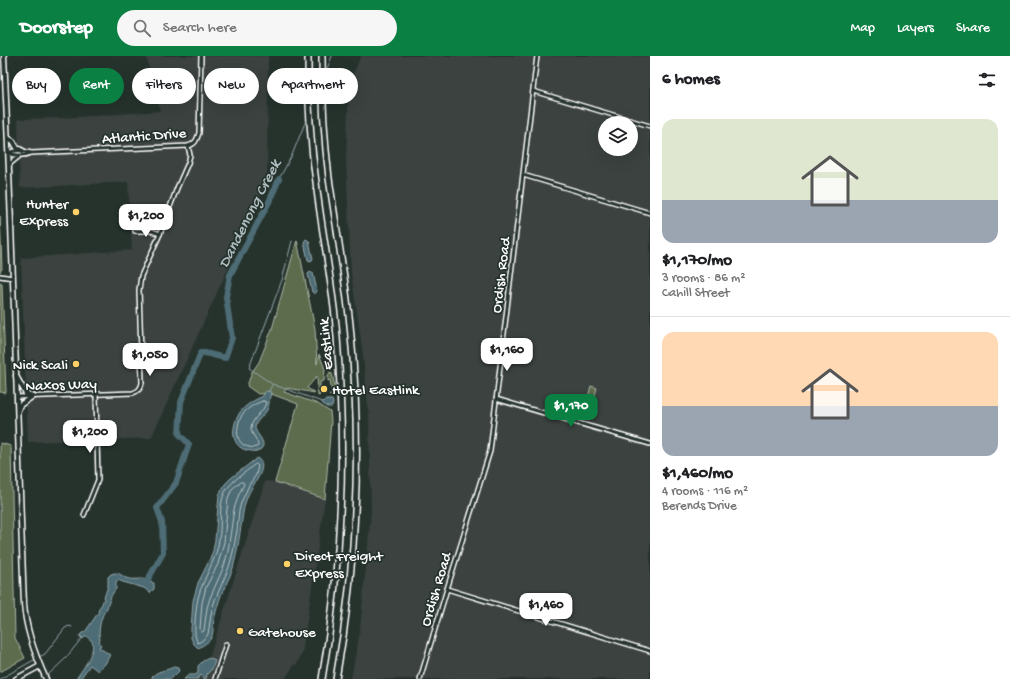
<!DOCTYPE html>
<meta charset="utf-8">
<style>
:root{--surface:#fff;--page:#f6f6f6;--text:#202124;--muted:#757577;--line:#e0e0e0;--accent:#0b8043}
body{margin:0;font-family:"Gochi Hand",sans-serif;background:var(--page);color:var(--text);height:100vh;display:flex;flex-direction:column;font-size:15px;white-space:nowrap}
*{box-sizing:border-box;margin:0}
p{font-size:13px;color:var(--muted)}
.icon{flex:none;width:22px;height:22px;fill:none;stroke:currentColor;stroke-width:2;stroke-linecap:round;stroke-linejoin:round}
.map{position:relative;flex:1;overflow:hidden}
.details{display:flex;flex-direction:column;background:var(--surface);width:360px}
.details>*{flex:none}
.hud{position:absolute;left:12px;top:12px;width:380px;height:36px;display:flex;gap:8px}
.controls{position:absolute;left:598px;top:60px;display:grid;gap:8px}
.controls a{display:grid;place-items:center;width:40px;height:40px;border-radius:50%;background:var(--surface);box-shadow:0 4px 16px #0002;font-size:20px}
.price{position:absolute;translate:-50% -34px;padding:0 9px;border-radius:8px;background:#fff;color:#222;font-size:13px;line-height:26px;filter:drop-shadow(0 1px 2px #0008)}
.price::after{content:'';position:absolute;left:50%;top:24px;width:12px;height:9px;margin-left:-6px;background:inherit;clip-path:polygon(0 0,100% 0,50% 100%)}
.price.active{background:var(--accent);color:#fff}
ul{padding:0;list-style:none}
li{display:grid;align-content:center;gap:8px;height:212px;padding:0 12px}
li+li{border-top:1px solid var(--line)}
li span{display:grid;place-items:center;height:124px;border-radius:12px;color:#555}
li>.icon{margin-inline-start:auto}
span .icon{width:72px;height:72px;fill:#fffc;stroke-width:1}
li b{font-size:17px}
h2{display:flex;justify-content:space-between;align-items:center;height:48px;padding:0 12px;font-size:17px}
.chip{padding:0 14px;border-radius:18px;background:var(--surface);box-shadow:0 4px 16px #0002;font-size:14px;line-height:36px}
.chip.active{background:var(--accent);color:#fff}
header{display:flex;align-items:center;gap:24px;box-sizing:border-box;height:56px;padding:0 20px;background:var(--accent);color:#fff}
header strong{font-size:19px}
nav{display:flex;gap:22px;margin-inline-start:auto;font-size:14px}
.search{width:280px;height:36px;background:var(--page);display:flex;align-items:center;gap:10px;box-sizing:border-box;padding:0 14px;border-radius:22px;color:var(--muted);font-size:15px}
main{display:flex;flex:1;min-height:0}
.map>svg:first-child{display:block}
.built{fill:#3b4241;fill-rule:evenodd}
.green{fill:#5c6c4e;stroke:#aeb6a6}
.water{fill:#4e6c74;stroke:#95a7ac}
.lines{fill:none;stroke-linecap:round;stroke-linejoin:round}
.shore{stroke:#b8c4c7;stroke-width:1}
.stream{stroke:#95a7ac;stroke-width:1}
.river{stroke:#4e6c74;stroke-width:6}
.street-casing{stroke:#fff;stroke-width:6}
.secondary-casing{stroke:#fff;stroke-width:7}
.highway-casing{stroke:#fff;stroke-width:8}
.street{stroke:#26332d;stroke-width:3}
.secondary{stroke:#26332d;stroke-width:4}
.highway{stroke:#26332d;stroke-width:5}
.poi-dot{fill:#ffd166;stroke:#26332d;stroke-width:1.5}
.labels{text-anchor:middle;stroke-width:3.5;stroke-linejoin:round;paint-order:stroke}
.street-label{font-size:15px;fill:#fff;stroke:#26332d}
.poi-label{font-size:15px;fill:#fff;stroke:#26332d;text-anchor:start}
.water-label{font-size:16px;font-style:italic;fill:#afbdc0;stroke:#26332d}
</style>
<header>
<strong>Doorstep</strong>
<div class="search"><svg class="icon" aria-label="search" viewBox="0 0 24 24"><circle cx="10" cy="10" r="6"/><path d="M15 15l6 6"/></svg>Search here</div>
<nav><a>Map</a><a>Layers</a><a>Share</a></nav>
</header>
<main>
<div class="map">
<svg width="650" height="623" viewBox="0 0 650 623">
<rect width="100%" height="100%" fill="#26332d"/>
<filter id="ink" filterUnits="userSpaceOnUse"><feTurbulence type="fractalNoise" baseFrequency=".025" numOctaves="2"/><feDisplacementMap in="SourceGraphic" scale="8" xChannelSelector="R" yChannelSelector="G"/><feConvolveMatrix kernelMatrix="1 2 1 2 8 2 1 2 1" color-interpolation-filters="sRGB"/></filter>
<g filter="url(#ink)">
<g class="built">
<polygon points="146,0 268,0 267,127 151,382 28,386 21,202 132,194 128,126 20,132 18,63 62,62 160,55"/>
<path d="M 361,0 L 650,0 L 650,623 L 351,623 L 360,575 L 371,455 L 369,359 L 362,291 L 351,216 L 346,103 L 349,28 ZM 605,67 L 631,67 L 631,93 L 605,93 Z"/>
<polygon points="265,425 275,426 325,443 302,598 300,601 297,608 294,609 285,623 196,623 208,606"/>
</g>
<g class="green">
<polygon points="0,160 2,213 0,216"/>
<polygon points="297,184 315,273 317,308 319,298 325,313 324,325 320,326 320,339 318,340 317,320 307,332 315,337 287,332 284,336 318,348 330,356 331,365 325,443 275,426 298,348 269,337 258,338 247,330 252,316 259,306 272,273"/>
<polygon points="0,226 2,227 6,337 0,336"/>
<polygon points="330,316 332,318 336,334 335,336 336,337 336,339 334,337 331,339 329,339 332,337 330,324 328,325 328,320"/>
<polygon points="591,330 597,332 592,350 586,348"/>
<polygon points="0,387 11,390 15,582 25,602 0,616"/>
</g>
<g class="water">
<polygon points="306,183 309,185 313,203 311,205 308,204 304,186"/>
<polygon points="310,216 313,217 317,235 315,238 312,236 308,218"/>
<path d="M 266,335 L 271,336 C 269,342 270,348 267,354 C 264,360 256,364 255,371 C 255,378 268,386 261,393 C 258,395 255,396 252,395 C 231,394 230,373 239,358 C 242,352 251,346 257,343 C 259,342 261,341 263,340 C 263,339 266,335 266,335 Z"/>
<polygon points="326,344 332,344 333,347 332,351 327,351 323,348 322,346"/>
<path d="M 257,402 C 270,410 253,428 249,437 C 246,443 244,450 243,457 C 240,476 238,494 233,512 C 229,524 221,536 218,549 C 216,555 214,563 213,570 C 213,574 213,578 211,582 C 209,586 203,589 199,592 L 198,592 L 194,588 L 191,582 L 191,573 L 193,545 L 198,527 L 209,505 L 213,495 L 215,484 L 219,439 L 225,428 L 231,422 Z"/>
<path d="M 115,517 C 120,517 122,520 126,522 C 132,524 136,523 142,523 C 146,523 150,527 154,527 L 154,533 L 150,537 L 144,532 L 123,526 L 118,524 L 116,526 L 116,533 C 111,538 109,546 107,552 C 105,555 103,558 102,561 C 100,567 98,577 100,583 L 99,587 L 101,589 L 99,592 L 100,592 L 110,599 L 105,608 L 98,615 L 90,609 L 80,623 L 76,623 C 82,614 96,596 92,585 L 86,580 L 83,583 L 80,579 L 82,577 L 85,576 L 98,557 L 99,552 L 102,548 L 108,530 L 108,521 L 111,518 Z"/>
<polygon points="209,602 211,603 212,602 215,605 212,613 207,618 206,623 203,623 202,620 201,619 198,621 198,623 184,623 189,619 195,619 198,617 198,610 203,605"/>
<path d="M 174,611 L 178,612 L 179,615 L 171,623 L 151,623 C 155,614 166,615 174,611 Z"/>
</g>
<g class="lines">
<g class="shore">
<path d="M 263,345 L 266,346 C 264,357 252,361 251,372 C 251,379 258,383 258,390 C 255,392 253,392 249,391 C 234,388 236,370 242,359 C 246,353 256,347 263,345 Z"/>
<path d="M 256,408 L 258,410 L 256,419 L 249,429 L 241,447 L 239,455 L 237,474 L 233,496 L 229,511 L 215,544 L 212,553 L 208,578 L 206,581 L 200,586 L 198,587 C 194,581 195,573 195,566 C 196,554 197,541 202,530 C 208,514 217,501 219,484 C 222,469 218,449 225,436 C 232,424 245,417 254,409 Z"/>
<polygon points="241,426 243,426 244,428 239,438 234,453 228,495 224,510 210,542 207,552 204,574 203,576 201,576 200,573 202,547 206,531 218,508 224,486 228,442 232,433"/>
</g>
<g class="stream">
<polyline points="325,18 332,0"/>
<polyline points="311,51 320,30"/>
<polyline points="279,123 292,99 307,62"/>
<polyline points="292,185 282,224 249,312 272,328 322,346"/>
<polyline points="269,335 272,329"/>
<polyline points="79,580 82,582"/>
<polyline points="39,601 45,598 65,572 69,570 72,571"/>
<polyline points="47,620 65,603 82,582"/>
<polyline points="0,623 34,604"/>
</g>
<polyline class="river" points="141,526 146,527 163,497 162,466 157,452 176,427 189,388 179,378 181,346 201,296 225,302 232,282 226,241 230,219 269,146 279,123"/>
<g class="street-casing">
<g id="street">
<polyline points="533,35 650,70"/>
<path d="M 8,97 C 16,93 24,95 31,97 L 188,90 C 196,88 197,83 199,77 L 201,0"/>
<path d="M 8,97 C 15,100 25,100 31,97"/>
<path d="M 9,110 C 12,104 17,104 20,99"/>
<polyline points="523,119 650,157"/>
<polyline points="135,175 152,175 160,178"/>
<polyline points="0,220 13,222"/>
<path d="M 17,341 L 133,337 C 138,335 141,333 142,327 L 139,234 L 141,220 L 160,178 L 177,132 L 188,107 L 190,99 L 188,90"/>
<polyline points="496,343 650,388"/>
<polyline points="84,459 98,424 96,338"/>
<polyline points="447,533 650,595"/>
<polyline points="215,623 226,588"/>
<polyline points="420,623 447,533 490,395 537,0"/>
</g>
</g>
<g class="secondary-casing">
<g id="secondary">
<path d="M 4,0 C 13,183 17,366 24,548 C 26,575 35,599 46,623"/>
<polyline points="8,82 13,85 17,92 23,95"/>
<polyline points="16,320 26,338 33,340"/>
<polyline points="18,354 20,349 33,340"/>
<polyline points="16,623 40,610"/>
</g>
</g>
<g class="highway-casing">
<g id="highway">
<path d="M 308,0 C 308,42 310,84 316,126 C 322,178 333,229 337,281 C 346,396 342,510 322,623"/>
<path d="M 322,0 C 322,41 324,82 329,122 C 336,171 345,220 350,269 C 362,387 357,507 336,623"/>
</g>
</g>
<use href="#street" class="street"/>
<use href="#secondary" class="secondary"/>
<use href="#highway" class="highway"/>
</g>
</g>
<g class="poi-dot">
<circle cx="76" cy="156" r="4"/>
<circle cx="76" cy="308" r="4"/>
<circle cx="324" cy="333" r="4"/>
<circle cx="287" cy="508" r="4"/>
<circle cx="240" cy="575" r="4"/>
</g>
<g class="labels">
<g class="street-label">
<text transform="translate(144 79) rotate(-4)" y="5">Atlantic Drive</text>
<text transform="translate(500 219) rotate(-83)" y="5">Ordish Road</text>
<text transform="translate(325 288) rotate(-95)" y="5">EastLink</text>
<text transform="translate(61 328) rotate(-2)" y="5">Naxos Way</text>
<text transform="translate(435 533) rotate(-73)" y="5">Ordish Road</text>
</g>
<g class="poi-label">
<text x="68" y="152" text-anchor="end">Hunter<tspan x="68" dy="17">Express</tspan></text>
<text x="68" y="313" text-anchor="end">Nick Scali</text>
<text x="332" y="338">Hotel Eastlink</text>
<text x="295" y="504">Direct Freight<tspan x="295" dy="17">Express</tspan></text>
<text x="248" y="580">Gatehouse</text>
</g>
<g class="water-label">
<text transform="translate(248 157) rotate(-63)" y="6">Dandenong Creek</text>
</g>
</g>
</svg>
<div class="controls">
<a><svg class="icon" aria-label="layers" viewBox="0 0 24 24"><path d="M12 4l9 5-9 5-9-5zM3 14l9 5 9-5"/></svg></a>
</div>
<b class="price" style="left:146px;top:182px">$1,200</b>
<b class="price" style="left:507px;top:316px">$1,160</b>
<b class="price" style="left:150px;top:321px">$1,050</b>
<b class="price active" style="left:571px;top:372px">$1,170</b>
<b class="price" style="left:90px;top:398px">$1,200</b>
<b class="price" style="left:546px;top:571px">$1,460</b>
<div class="hud">
<a class="chip">Buy</a>
<a class="chip active">Rent</a>
<a class="chip">Filters</a>
<a class="chip">New</a>
<a class="chip">Apartment</a>
</div>
</div>
<section class="details">
<h2>6 homes<svg class="icon" aria-label="filters" viewBox="0 0 24 24"><path d="M4 7h16M4 17h16"/><circle cx="9" cy="7" r="2"/><circle cx="15" cy="17" r="2"/></svg></h2>
<ul>
<li><span style="background:linear-gradient(#dfe7d0 65%,#9aa5b1 0)"><svg class="icon" aria-label="home" viewBox="0 0 24 24"><path d="M3 11l9-7 9 7M6 9v11h12V9"/></svg></span><div><b>$1,170/mo</b><p>3 rooms · 86 m²</p><p>Cahill Street</p></div></li>
<li><span style="background:linear-gradient(#ffd9b3 60%,#9aa5b1 0)"><svg class="icon" aria-label="home" viewBox="0 0 24 24"><path d="M3 11l9-7 9 7M6 9v11h12V9"/></svg></span><div><b>$1,460/mo</b><p>4 rooms · 116 m²</p><p>Berends Drive</p></div></li>
</ul>
</section>
</main>
